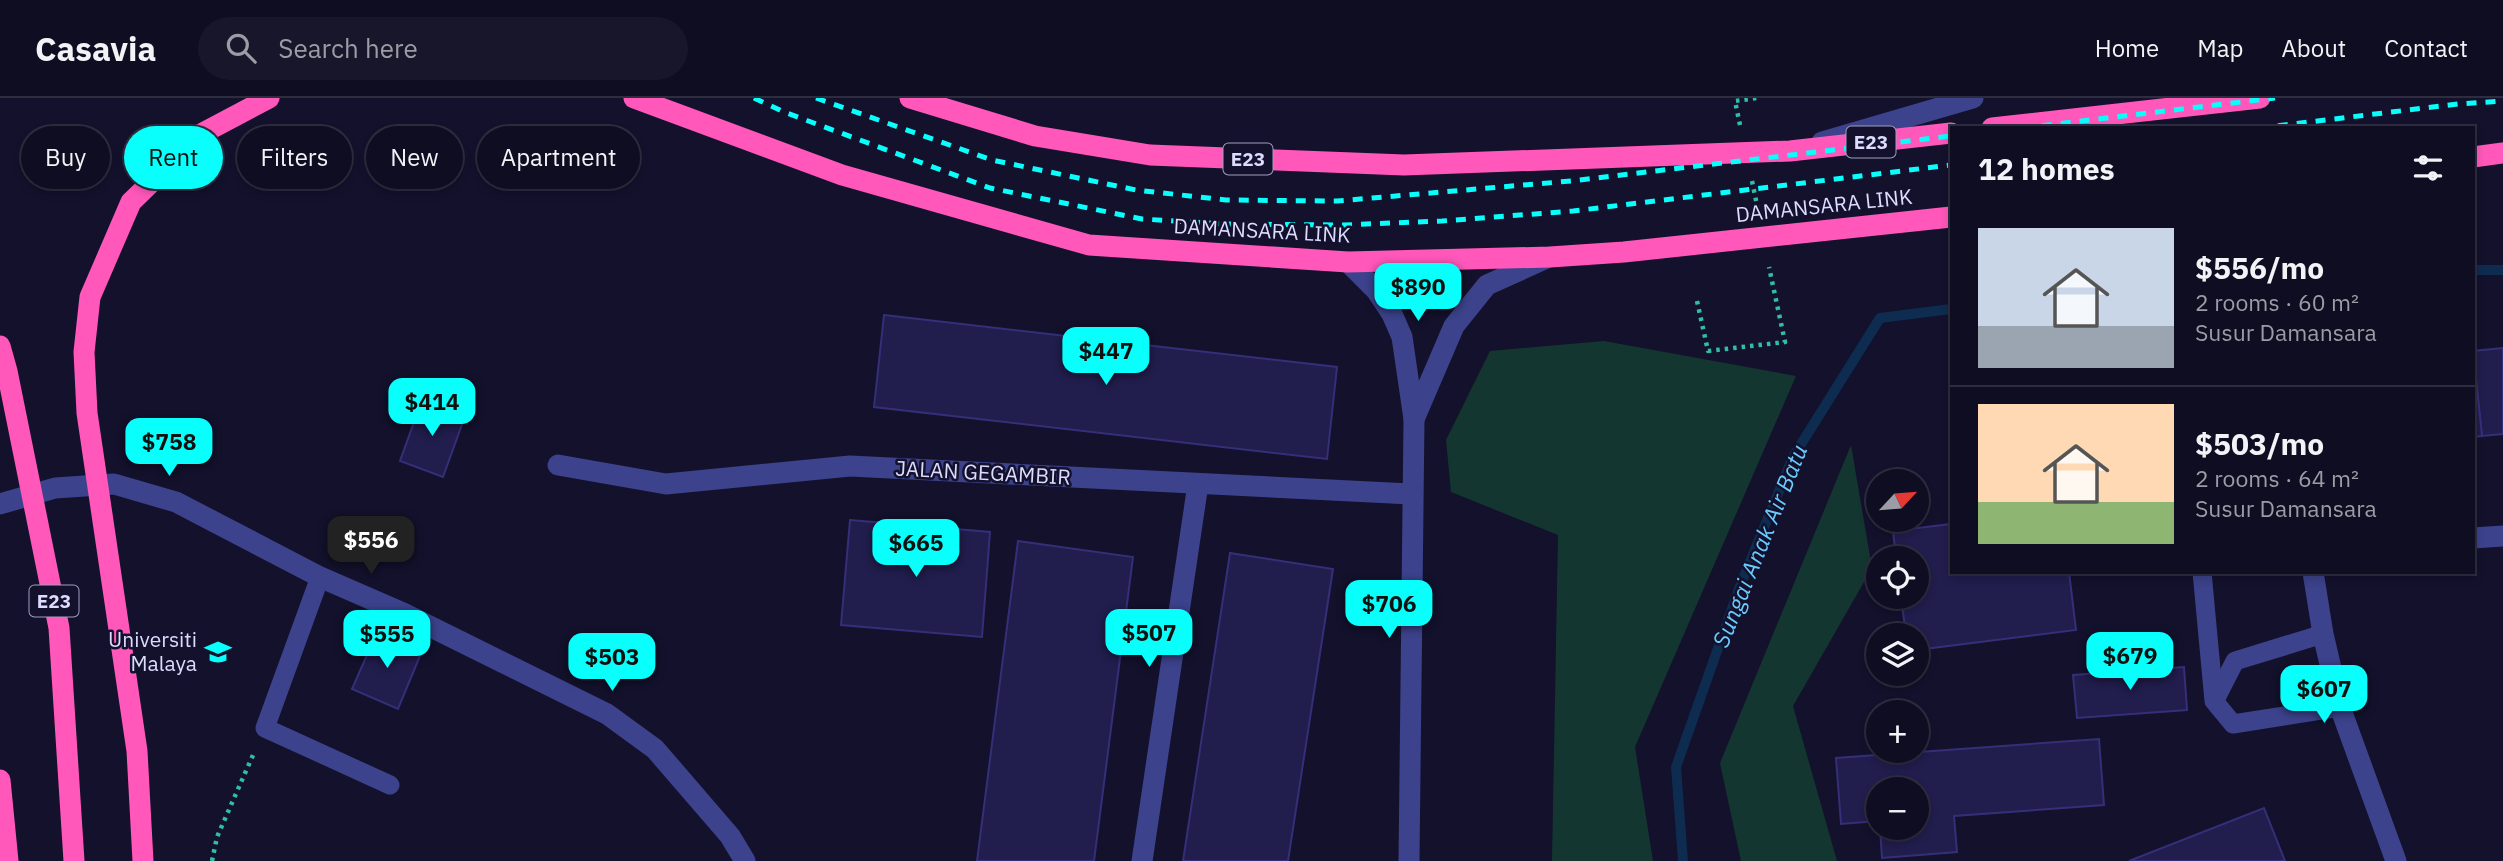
<!DOCTYPE html>
<meta charset="utf-8">
<style>
:root{--surface:#0e0d21;--page:#17162a;--text:#f1f3f6;--muted:#9b9ca5;--line:#2e2d3f;--accent:#08fffc}
body{margin:0;font-family:"IBM Plex Sans",sans-serif;background:var(--page);color:var(--text);height:100vh;display:flex;flex-direction:column;font-size:26px;white-space:nowrap}
*{box-sizing:border-box;margin:0}
p{font-size:23px;color:var(--muted)}
.icon{flex:none;width:38px;height:38px;fill:none;stroke:currentColor;stroke-width:2;stroke-linecap:round;stroke-linejoin:round}
.map{position:relative;flex:1;overflow:hidden}
.sheet{position:absolute;left:1950px;top:28px;width:525px;height:448px;display:flex;flex-direction:column;background:var(--surface);border-radius:0px;box-shadow:0 4px 10px #0003,0 0 0 2px var(--line)}
.sheet>*{flex:none}
.hud{position:absolute;left:21px;top:28px;width:665px;height:63px;display:flex;gap:14px}
.needle{width:46px;rotate:64deg}
.buttons{position:absolute;left:1866px;top:371px;display:grid;gap:14px}
.buttons a{display:grid;place-items:center;width:63px;height:63px;border-radius:50%;background:var(--surface);box-shadow:0 4px 10px #0003,0 0 0 2px var(--line);font-size:35px}
.price{position:absolute;translate:-50% -60px;padding:0 16px;border-radius:14px;background:var(--accent);color:#111;font-size:23px;line-height:46px;filter:drop-shadow(0 2px 4px #0008)}
.price::after{content:'';position:absolute;left:50%;top:42px;width:21px;height:16px;margin-left:-10px;background:inherit;clip-path:polygon(0 0,100% 0,50% 100%)}
.price.current{background:#222;color:#fff}
ul{padding:0;list-style:none}
li{display:flex;align-items:center;gap:21px;height:175px;padding:0 28px}
li+li{border-top:2px solid var(--line)}
li span{display:grid;place-items:center;flex:none;width:196px;height:140px;border-radius:0px;color:#555}
li>.icon{margin-inline-start:auto}
span .icon{width:84px;height:84px;fill:#fffc;stroke-width:1}
li b{font-size:30px}
h2{display:flex;justify-content:space-between;align-items:center;height:84px;padding:0 28px;font-size:30px}
.chip{padding:0 24px;border-radius:32px;background:var(--surface);box-shadow:0 4px 10px #0003,0 0 0 2px var(--line);font-size:24px;line-height:63px}
.chip.current{background:var(--accent);color:#111}
header{display:flex;align-items:center;gap:42px;box-sizing:border-box;height:98px;padding:0 35px;background:var(--surface);border-bottom:2px solid var(--line)}
header strong{font-size:33px}
nav{display:flex;gap:38px;margin-inline-start:auto;font-size:24px}
.search{width:490px;height:63px;background:var(--page);display:flex;align-items:center;gap:18px;box-sizing:border-box;padding:0 24px;border-radius:38px;color:var(--muted);font-size:26px}
.map>svg:first-child{display:block}
.green{fill:#143631}
.lines{fill:none;stroke-linecap:round;stroke-linejoin:round}
.stream{stroke:#0d2c4f;stroke-width:10}
.building{fill:#211d4d;stroke:#352f79;stroke-width:2}
.path{stroke:#30bfa6;stroke-width:4.5;stroke-dasharray:3.5 5;stroke-linecap:butt}
.lane{stroke:#3c428b;stroke-width:19}
.street{stroke:#3c428b;stroke-width:21}
.highway{stroke:#ff57ba;stroke-width:21}
.rail{stroke:#08fffc;stroke-width:5;stroke-dasharray:10 9;stroke-linecap:butt}
.labels{text-anchor:middle;stroke-width:5;stroke-linejoin:round;paint-order:stroke}
.shield{fill:#13112c;stroke:#a09fc0;stroke-width:2}
.shield-label{font-size:19px;font-weight:bold;fill:#dcdcff}
.street-label{font-size:21px;fill:#dcdcff;stroke:#13112c}
.poi-label{font-size:21px;fill:#dcdcff;stroke:#13112c;text-anchor:end}
.water-label{font-size:23px;font-style:italic;fill:#6acbff;stroke:#13112c}
</style>
<header>
<strong>Casavia</strong>
<div class="search"><svg class="icon" aria-label="search" viewBox="0 0 24 24"><circle cx="10" cy="10" r="6"/><path d="M15 15l6 6"/></svg>Search here</div>
<nav><a>Home</a><a>Map</a><a>About</a><a>Contact</a></nav>
</header>
<div class="map">
<svg width="2503" height="763" viewBox="0 0 2503 763">
<rect width="100%" height="100%" fill="#13112c"/>
<g class="green">
<polygon points="1604,243 1796,278 1635,649 1653,763 1552,763 1558,437 1451,394 1446,342 1490,253"/>
<polygon points="1851,347 1872,470 1793,608 1837,763 1741,763 1720,665"/>
</g>
<g class="lines">
<g class="stream">
<polyline points="2473,172 2503,172"/>
<polyline points="1683,763 1676,669 1740,488 1793,359 1880,220 1951,211"/>
</g>
</g>
<g class="building">
<polygon points="884,217 1337,269 1327,361 874,309"/>
<polygon points="2503,250 2503,336 2482,338 2473,253"/>
<polygon points="2473,253 2482,338 2473,339"/>
<polygon points="422,302 465,318 443,379 400,363"/>
<polygon points="850,422 990,434 982,539 841,527"/>
<polygon points="1951,426 1951,474 2069,474 2076,532 1916,552 1916,537 1906,537 1901,499 1916,499 1916,460 1896,460 1893,433"/>
<polygon points="1018,443 1133,459 1094,763 977,763"/>
<polygon points="1230,455 1333,471 1288,763 1183,763"/>
<polygon points="377,534 422,553 398,611 352,591"/>
<polygon points="2184,569 2187,612 2077,620 2073,577"/>
<polygon points="2099,641 2104,707 1954,718 1957,754 1882,760 1880,730 1916,730 1916,691 1878,691 1878,723 1841,726 1836,660"/>
<polygon points="2264,710 2285,763 2129,763"/>
</g>
<g class="lines">
<g class="path">
<polyline points="1740,27 1735,3 1757,0"/>
<polyline points="1752,83 1758,112"/>
<polyline points="1697,203 1708,253 1785,244 1769,169"/>
<polyline points="212,763 217,739 253,657"/>
</g>
<g class="lane">
<polyline points="2202,474 2214,603 2233,626 2340,609"/>
<polyline points="320,479 265,630 390,687"/>
<polyline points="2215,602 2235,563 2323,536"/>
</g>
<g class="street">
<polyline points="1822,44 1973,0"/>
<polyline points="1348,164 1376,192 1392,216 1402,239 1414,321 1409,763"/>
<polyline points="1414,321 1454,228 1487,187 1549,159"/>
<polyline points="558,367 666,386 850,368 1411,396"/>
<polyline points="0,406 55,390 114,386 176,404 320,479 405,516 607,616 655,651 730,738 745,763"/>
<polyline points="2473,440 2503,438"/>
<polyline points="2313,474 2323,536 2340,609 2396,763"/>
<polyline points="1142,763 1198,386"/>
</g>
<g class="highway">
<polyline points="634,0 842,77 1089,147 1348,164 1550,159 1624,154 1951,119"/>
<polyline points="910,0 1035,38 1150,57 1404,67 1790,53 1951,35"/>
<polyline points="1992,30 2260,0"/>
<polyline points="2473,59 2503,55"/>
<polyline points="0,248 7,273 59,530 74,763"/>
<polyline points="0,682 8,763"/>
<polyline points="143,763 137,653 87,315 84,254 90,199 131,104 201,36 269,0"/>
</g>
<g class="rail">
<polyline points="754,0 784,14 990,90 1142,121 1224,126 1343,127 1442,123 1573,113 1951,67"/>
<polyline points="816,0 992,62 1136,92 1226,102 1337,103 1571,83 1951,38"/>
<polyline points="2023,30 2275,0"/>
<polyline points="2259,30 2458,6 2503,3"/>
</g>
</g>
<defs>
<g id="university-bare" transform="scale(2.1)"><path d="M0-5L7-2L0 1L-7-2ZM-4 1L0 2.5L4 1V4Q0 6-4 4Z" fill="#08fffc" stroke="#13112c" stroke-width="2.5" paint-order="stroke"/></g>
</defs>
<g fill-rule="evenodd">
<use href="#university-bare" x="218" y="554"/>
</g>
<g class="labels">
<g class="shield">
<rect x="1846.5" y="28.5" width="49" height="31" rx="5"/>
<rect x="1223.5" y="45.5" width="49" height="31" rx="5"/>
<rect x="29.5" y="487.5" width="49" height="31" rx="5"/>
</g>
<g class="shield-label">
<text x="1871" y="51">E23</text>
<text x="1248" y="68">E23</text>
<text x="54" y="510">E23</text>
</g>
<g class="street-label">
<text transform="translate(1824 108) rotate(-6)" y="7">DAMANSARA LINK</text>
<text transform="translate(1262 133) rotate(3)" y="7">DAMANSARA LINK</text>
<text transform="translate(983 375) rotate(3)" y="7">JALAN GEGAMBIR</text>
</g>
<g class="poi-label">
<text x="197" y="549">Universiti<tspan x="197" dy="24">Malaya</tspan></text>
</g>
<g class="water-label">
<text transform="translate(1760 448) rotate(-68)" y="8">Sungai Anak Air Batu</text>
</g>
</g>
</svg>
<div class="buttons">
<a><svg class="needle" viewBox="-14 -14 28 28"><path d="M0-13l5 13h-10z" fill="#e53935"/><path d="M0 13l5-13h-10z" fill="#9b9ca5"/></svg></a>
<a><svg class="icon" aria-label="locate" viewBox="0 0 24 24"><circle cx="12" cy="12" r="6"/><path d="M12 2v4M12 18v4M2 12h4M18 12h4"/></svg></a>
<a><svg class="icon" aria-label="layers" viewBox="0 0 24 24"><path d="M12 4l9 5-9 5-9-5zM3 14l9 5 9-5"/></svg></a>
<a>+</a>
<a>−</a>
</div>
<b class="price" style="left:1418px;top:225px">$890</b>
<b class="price" style="left:1106px;top:289px">$447</b>
<b class="price" style="left:432px;top:340px">$414</b>
<b class="price" style="left:169px;top:380px">$758</b>
<b class="price current" style="left:371px;top:478px">$556</b>
<b class="price" style="left:916px;top:481px">$665</b>
<b class="price" style="left:1389px;top:542px">$706</b>
<b class="price" style="left:1149px;top:571px">$507</b>
<b class="price" style="left:387px;top:572px">$555</b>
<b class="price" style="left:2130px;top:594px">$679</b>
<b class="price" style="left:612px;top:595px">$503</b>
<b class="price" style="left:2324px;top:627px">$607</b>
<div class="hud">
<a class="chip">Buy</a>
<a class="chip current">Rent</a>
<a class="chip">Filters</a>
<a class="chip">New</a>
<a class="chip">Apartment</a>
</div>
<section class="sheet">
<h2>12 homes<svg class="icon" aria-label="filters" viewBox="0 0 24 24"><path d="M4 7h16M4 17h16"/><circle cx="9" cy="7" r="2"/><circle cx="15" cy="17" r="2"/></svg></h2>
<ul>
<li><span style="background:linear-gradient(#c9d6e8 70%,#9aa5b1 0)"><svg class="icon" aria-label="home" viewBox="0 0 24 24"><path d="M3 11l9-7 9 7M6 9v11h12V9"/></svg></span><div><b>$556/mo</b><p>2 rooms · 60 m²</p><p>Susur Damansara</p></div></li>
<li><span style="background:linear-gradient(#ffd9b3 70%,#8fb573 0)"><svg class="icon" aria-label="home" viewBox="0 0 24 24"><path d="M3 11l9-7 9 7M6 9v11h12V9"/></svg></span><div><b>$503/mo</b><p>2 rooms · 64 m²</p><p>Susur Damansara</p></div></li>
</ul>
</section>
</div>
